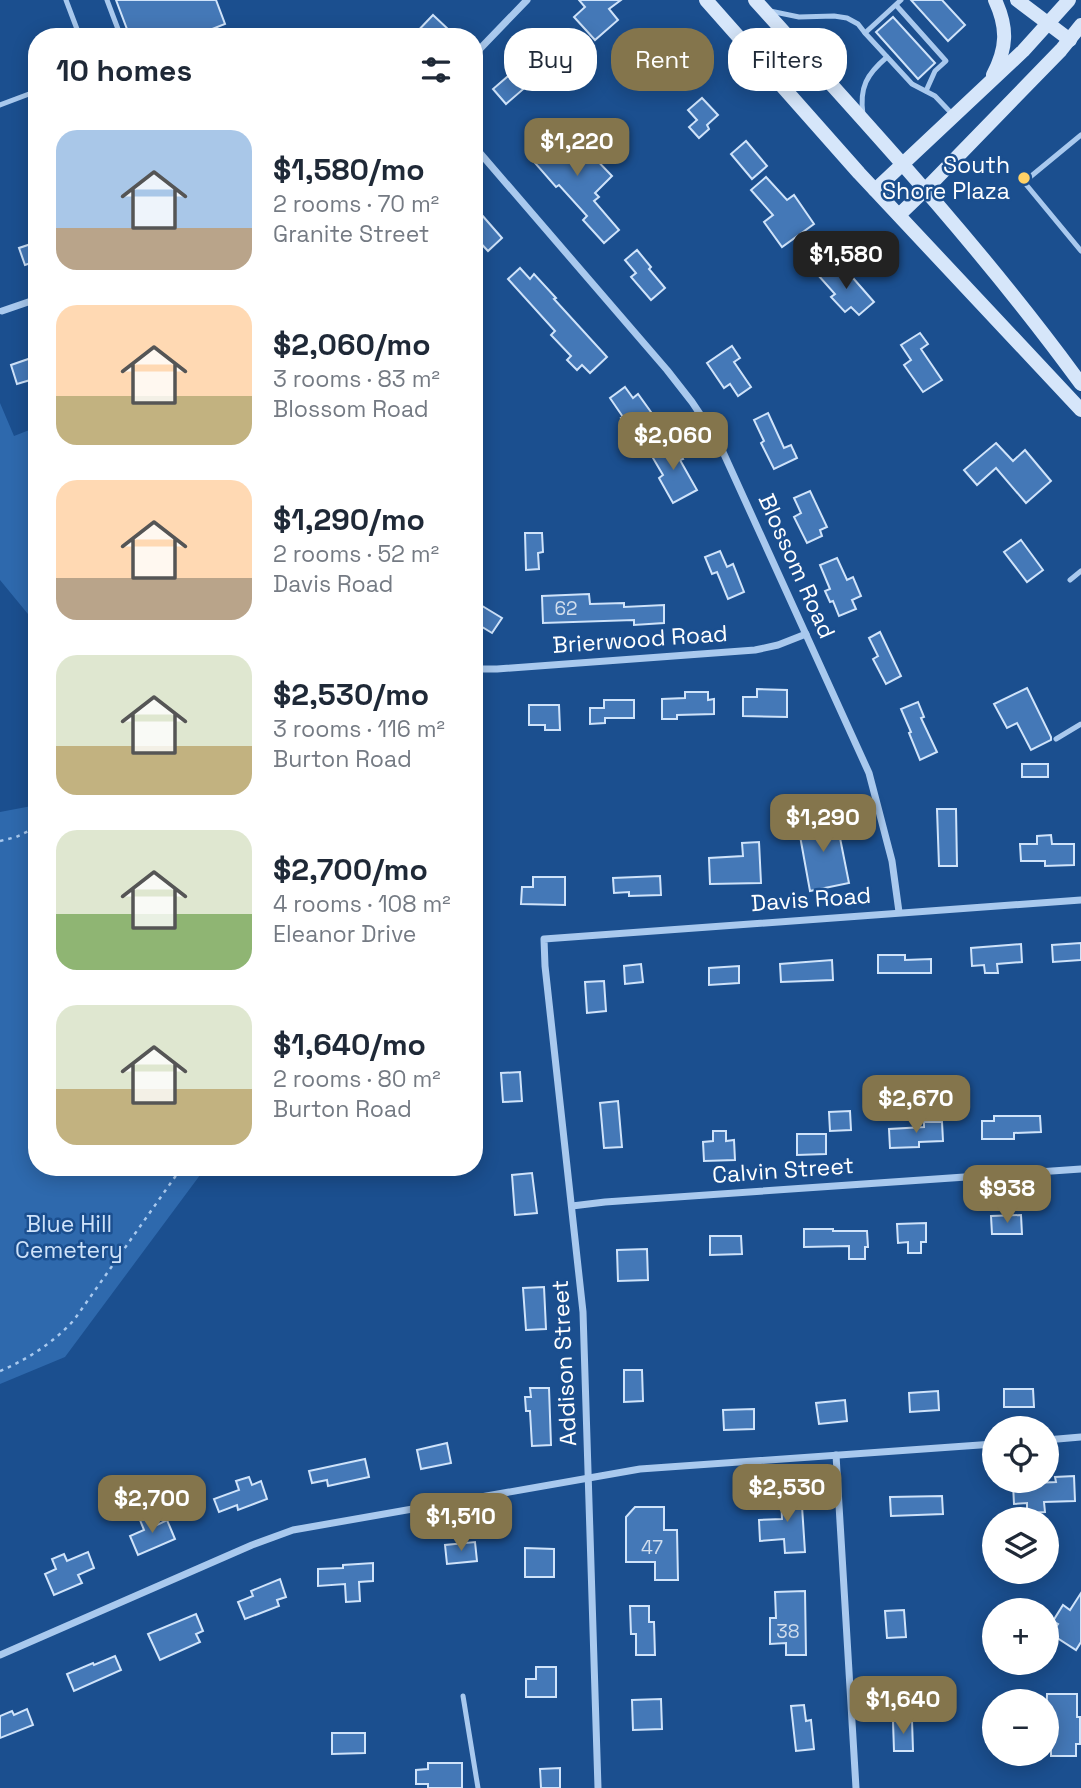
<!DOCTYPE html>
<meta charset="utf-8">
<style>
:root{--surface:#fff;--page:#f2f2f3;--text:#1f2937;--muted:#747a83;--accent:#84754c}
body{margin:0;font-family:"Space Grotesk",sans-serif;background:var(--page);color:var(--text);height:100vh;display:flex;flex-direction:column;font-size:26px;white-space:nowrap}
*{box-sizing:border-box;margin:0}
p{font-size:23px;color:var(--muted)}
.icon{flex:none;width:38px;height:38px;fill:none;stroke:currentColor;stroke-width:2;stroke-linecap:round;stroke-linejoin:round}
.map{position:relative;flex:1;overflow:hidden}
.sheet{position:absolute;left:28px;top:28px;width:455px;height:1148px;display:flex;flex-direction:column;background:var(--surface);border-radius:28px;box-shadow:0 4px 18px #0003}
.sheet>*{flex:none}
.guide{position:absolute;left:504px;top:28px;width:471px;height:63px;display:flex;gap:14px}
.fabs{position:absolute;left:982px;top:1416px;display:grid;gap:14px}
.fabs a{display:grid;place-items:center;width:77px;height:77px;border-radius:50%;background:var(--surface);box-shadow:0 4px 18px #0003;font-size:35px}
.price{position:absolute;translate:-50% -60px;padding:0 16px;border-radius:14px;background:var(--accent);color:#fff;font-size:23px;line-height:46px;filter:drop-shadow(0 2px 4px #0008)}
.price::after{content:'';position:absolute;left:50%;top:42px;width:21px;height:16px;margin-left:-10px;background:inherit;clip-path:polygon(0 0,100% 0,50% 100%)}
.price.current{background:#222;color:#fff}
ul{padding:0;list-style:none}
li{display:flex;align-items:center;gap:21px;height:175px;padding:0 28px}
li span{display:grid;place-items:center;flex:none;width:196px;height:140px;border-radius:21px;color:#555}
li>.icon{margin-inline-start:auto}
span .icon{width:84px;height:84px;fill:#fffc;stroke-width:1}
li b{font-size:30px}
h2{display:flex;justify-content:space-between;align-items:center;height:84px;padding:0 28px;font-size:30px}
.tag{padding:0 24px;border-radius:28px;background:var(--surface);box-shadow:0 4px 18px #0003;font-size:24px;line-height:63px}
.tag.current{background:var(--accent);color:#fff}
.map>svg:first-child{display:block}
.green{fill:#2e69ad}
.building{fill:#4478b7;stroke:#cfe3fa;stroke-width:2}
.lines{fill:none;stroke-linecap:round;stroke-linejoin:round}
.path{stroke:#a9c9ee;stroke-width:2.5;stroke-dasharray:3.5 5;stroke-linecap:butt}
.lane{stroke:#a9c9ee;stroke-width:5}
.street{stroke:#a9c9ee;stroke-width:7}
.secondary{stroke:#d6e6fa;stroke-width:14}
.poi-dot{fill:#ffd166;stroke:#1b4f8f;stroke-width:2.5}
.labels{text-anchor:middle;stroke-width:5;stroke-linejoin:round;paint-order:stroke}
.number-label{font-size:19px;fill:#d0dded}
.poi-label{font-size:23px;fill:#fff;stroke:#1b4f8f;text-anchor:end}
.street-label{font-size:23px;fill:#fff;stroke:#1b4f8f}
.park-label{font-size:23px;fill:#cfe3fa;stroke:#1b4f8f}
</style>
<div class="map">
<svg width="1081" height="1788" viewBox="0 0 1081 1788">
<rect width="100%" height="100%" fill="#1b4f8f"/>
<g class="green">
<polygon points="0,403 14,436 37,427 37,625 0,580"/>
<polygon points="37,805 37,1167 206,1167 65,1357 0,1384 0,812"/>
</g>
<g class="building">
<polygon points="116,0 216,0 225,24 192,37 130,37"/>
<polygon points="579,0 621,0 609,9 618,20 595,40 574,17 585,7"/>
<polygon points="911,0 942,0 965,25 948,41"/>
<polygon points="433,15 449,30 442,37 412,37"/>
<polygon points="893,17 935,63 918,79 876,32"/>
<polygon points="640,37 667,69 652,81 625,50"/>
<polygon points="515,70 528,85 506,104 493,89"/>
<polygon points="702,98 718,115 707,125 709,129 699,138 689,127 697,120 688,110"/>
<polygon points="551,130 567,148 582,135 594,149 589,152 612,176 595,193 599,197 594,201 619,230 604,243 583,220 587,216 559,185 556,187 535,163 540,159 530,148"/>
<polygon points="746,141 767,166 752,179 731,154"/>
<polygon points="766,177 787,200 794,195 814,224 782,247 764,222 773,215 751,190"/>
<polygon points="481,214 502,238 488,251 474,236 474,221"/>
<polygon points="37,242 37,261 25,265 19,248"/>
<polygon points="637,250 651,267 649,269 665,288 651,300 631,277 636,273 625,260"/>
<polygon points="830,264 847,283 853,278 874,302 859,315 851,307 845,312 831,297 835,294 818,275"/>
<polygon points="520,268 530,279 534,274 556,298 554,299 607,357 590,373 582,365 577,370 567,360 571,356 551,335 555,331 508,279"/>
<polygon points="920,333 928,344 921,349 942,380 923,392 904,365 911,360 901,345"/>
<polygon points="732,346 740,358 734,362 751,387 738,396 730,384 724,388 707,363"/>
<polygon points="37,356 37,378 17,384 11,365"/>
<polygon points="625,387 633,398 638,394 656,419 641,430 638,426 631,431 621,418 623,417 610,398"/>
<polygon points="768,413 784,448 791,445 797,458 774,469 761,443 764,441 754,420"/>
<polygon points="673,441 683,459 680,460 697,490 673,503 659,478 663,475 650,453"/>
<polygon points="996,443 1013,461 1025,450 1051,481 1026,503 996,468 977,485 964,470"/>
<polygon points="810,491 827,527 820,530 822,536 807,543 794,517 801,513 794,498"/>
<polygon points="525,533 542,533 543,552 538,553 539,569 526,570"/>
<polygon points="1021,540 1043,570 1027,582 1004,552"/>
<polygon points="720,551 727,567 733,564 744,592 728,599 717,572 712,574 705,557"/>
<polygon points="837,558 847,580 853,577 861,596 852,600 856,609 839,616 833,601 830,602 825,591 830,589 820,565"/>
<polygon points="589,594 590,604 624,603 624,607 664,605 664,623 634,625 634,620 543,623 542,596"/>
<polygon points="474,601 502,618 492,633 474,622"/>
<polygon points="880,632 901,676 886,684 873,659 878,656 869,638"/>
<polygon points="1027,688 1051,737 1051,740 1031,750 1017,723 1007,728 994,704"/>
<polygon points="757,689 787,690 787,717 743,716 743,697 757,697"/>
<polygon points="685,692 708,692 708,700 714,699 714,714 677,715 677,719 662,719 662,699 685,698"/>
<polygon points="604,700 634,700 634,718 605,718 605,723 590,724 590,708 604,708"/>
<polygon points="918,702 924,717 921,718 937,752 920,760 909,733 911,732 901,709"/>
<polygon points="529,705 559,705 560,730 545,730 545,725 529,725"/>
<rect x="1022" y="764" width="26" height="13"/>
<polygon points="937,809 956,809 957,866 939,866"/>
<polygon points="836,818 849,883 810,891 798,825"/>
<polygon points="1051,835 1052,844 1074,844 1074,865 1045,866 1045,861 1021,861 1020,844 1037,844 1037,836"/>
<polygon points="759,842 761,883 710,884 709,858 743,856 742,843"/>
<polygon points="660,876 661,895 629,896 629,892 614,893 613,878"/>
<polygon points="533,877 565,877 565,905 521,904 522,887 533,887"/>
<polygon points="1081,943 1081,960 1053,962 1052,945"/>
<polygon points="1021,944 1022,962 997,964 998,973 985,973 984,965 972,966 971,948"/>
<polygon points="878,955 905,955 905,960 931,959 931,973 878,973"/>
<polygon points="832,960 833,980 781,982 780,964"/>
<polygon points="641,964 643,982 625,984 624,966"/>
<polygon points="739,966 739,983 709,985 709,968"/>
<polygon points="604,981 606,1011 587,1013 585,982"/>
<polygon points="520,1072 522,1101 503,1102 501,1073"/>
<polygon points="618,1101 622,1147 604,1148 600,1103"/>
<polygon points="850,1111 851,1130 830,1131 829,1112"/>
<polygon points="994,1116 1040,1116 1041,1132 1014,1133 1014,1139 982,1139 982,1121 994,1121"/>
<polygon points="924,1122 942,1122 943,1141 919,1142 919,1147 890,1148 889,1129 924,1127"/>
<polygon points="713,1131 726,1131 726,1141 734,1140 735,1160 704,1161 703,1142 713,1141"/>
<polygon points="797,1134 826,1134 826,1154 797,1155"/>
<polygon points="532,1173 537,1213 515,1215 512,1175"/>
<polygon points="1021,1215 1022,1234 992,1234 991,1216"/>
<polygon points="926,1223 926,1242 921,1242 921,1253 908,1253 908,1242 898,1243 897,1224"/>
<polygon points="804,1229 833,1229 833,1231 867,1231 868,1247 865,1247 865,1259 849,1259 849,1246 804,1247"/>
<polygon points="710,1236 741,1236 742,1254 710,1255"/>
<polygon points="647,1249 648,1280 618,1281 617,1250"/>
<polygon points="544,1287 546,1329 526,1330 523,1288"/>
<polygon points="624,1370 642,1370 643,1401 624,1402"/>
<polygon points="530,1388 549,1388 551,1445 532,1446 530,1411 526,1411 525,1397 531,1397"/>
<polygon points="1004,1389 1033,1389 1034,1407 1004,1407"/>
<polygon points="938,1391 939,1410 910,1412 909,1393"/>
<polygon points="845,1400 847,1421 819,1424 816,1403"/>
<polygon points="754,1409 754,1429 724,1430 723,1410"/>
<polygon points="447,1443 451,1463 421,1469 417,1450"/>
<polygon points="365,1459 369,1477 328,1486 327,1480 312,1483 309,1471"/>
<polygon points="1074,1476 1075,1501 1044,1502 1045,1512 1027,1513 1027,1503 1014,1504 1013,1484 1056,1482 1055,1477"/>
<polygon points="249,1477 252,1485 261,1481 267,1499 238,1510 237,1505 219,1512 214,1499 239,1490 236,1481"/>
<polygon points="801,1491 805,1552 785,1553 784,1539 760,1541 759,1520 782,1519 781,1492"/>
<polygon points="942,1496 943,1514 891,1516 890,1497"/>
<polygon points="635,1507 664,1507 664,1530 677,1530 678,1580 655,1580 655,1562 626,1562 626,1517"/>
<polygon points="152,1514 157,1525 167,1520 175,1539 138,1555 130,1536 144,1530 140,1520"/>
<polygon points="475,1542 477,1561 447,1564 445,1545"/>
<polygon points="525,1548 554,1549 554,1577 525,1577"/>
<polygon points="88,1552 94,1568 78,1575 82,1583 54,1595 45,1574 56,1569 52,1559 64,1554 67,1561"/>
<polygon points="373,1563 373,1581 359,1582 360,1601 346,1602 345,1584 318,1586 318,1569 343,1568 343,1565"/>
<polygon points="280,1579 286,1597 277,1600 279,1606 245,1619 238,1602 253,1596 251,1591"/>
<polygon points="805,1591 806,1655 786,1655 786,1643 770,1644 770,1618 776,1618 775,1592"/>
<polygon points="1081,1593 1081,1642 1076,1650 1051,1634 1058,1624 1053,1621 1063,1605 1070,1610"/>
<polygon points="630,1606 649,1606 649,1622 654,1622 655,1655 636,1655 636,1634 631,1634"/>
<polygon points="904,1610 906,1637 887,1638 885,1611"/>
<polygon points="196,1614 203,1631 196,1634 200,1642 160,1660 148,1634"/>
<polygon points="115,1656 121,1670 74,1691 67,1674 93,1663 94,1665"/>
<polygon points="536,1667 556,1667 556,1697 526,1697 526,1679 536,1679"/>
<polygon points="1047,1694 1077,1694 1077,1717 1080,1717 1080,1744 1076,1744 1076,1756 1051,1756 1051,1729 1046,1729"/>
<polygon points="661,1699 662,1729 633,1730 632,1700"/>
<polygon points="804,1705 806,1721 811,1720 814,1749 796,1751 791,1706"/>
<polygon points="27,1709 33,1725 0,1738 0,1716 12,1711 14,1715"/>
<polygon points="912,1720 913,1751 894,1751 893,1721"/>
<polygon points="332,1733 365,1733 365,1753 332,1754"/>
<polygon points="428,1763 462,1763 462,1788 428,1788 428,1784 416,1784 416,1770 428,1769"/>
<polygon points="560,1768 560,1788 541,1788 540,1769"/>
</g>
<g class="lines">
<g class="path">
<polyline points="0,841 16,837 37,827"/>
<path d="M 0,1371 C 28,1359 53,1343 74,1320 L 182,1167"/>
</g>
<g class="lane">
<polyline points="66,0 80,37"/>
<polyline points="107,0 121,37"/>
<polyline points="901,0 865,33 912,84 935,96 954,116"/>
<polyline points="896,5 946,61 935,71 926,91"/>
<polyline points="770,11 799,17 834,16 847,18 858,24 865,33"/>
<polyline points="0,105 37,91"/>
<path d="M 863,115 C 859,87 867,74 887,57"/>
<polyline points="1081,135 1024,182 1081,251"/>
<polyline points="1070,580 1081,571"/>
<polyline points="1056,739 1081,724"/>
<polyline points="463,1696 478,1788"/>
</g>
<g class="street">
<polyline points="474,55 527,0"/>
<polyline points="474,146 667,370 692,402 718,441 869,773 892,861 899,912"/>
<polyline points="2,311 37,299"/>
<polyline points="474,669 497,669 755,650 778,645 806,634"/>
<polyline points="572,1206 605,1202 1081,1169"/>
<polyline points="1046,1440 1081,1437"/>
<polyline points="836,1455 856,1788"/>
<polyline points="0,1655 252,1545 293,1530 640,1469 994,1444"/>
<polyline points="598,1788 583,1312 545,966 544,939 1081,900"/>
</g>
<g class="secondary">
<polyline points="706,0 859,173 1081,410"/>
<path d="M 755,0 C 868,125 982,248 1081,384"/>
<polyline points="1017,0 1070,40"/>
<path d="M 993,75 C 1007,48 1008,28 995,0"/>
<polyline points="875,190 1023,51 1069,0"/>
<polyline points="899,215 925,190 1061,50 1081,25"/>
</g>
</g>
<circle class="poi-dot" cx="1024" cy="178" r="7"/>
<g class="labels">
<g class="number-label">
<text x="566" y="615">62</text>
<text x="652" y="1554">47</text>
<text x="788" y="1638">38</text>
</g>
<g class="poi-label">
<text x="1010" y="173">South<tspan x="1010" dy="26">Shore Plaza</tspan></text>
</g>
<g class="street-label">
<text transform="translate(797 566) rotate(66)" y="8">Blossom Road</text>
<text transform="translate(640 639) rotate(-4)" y="8">Brierwood Road</text>
<text transform="translate(811 899) rotate(-4)" y="8">Davis Road</text>
<text transform="translate(783 1170) rotate(-4)" y="8">Calvin Street</text>
<text transform="translate(564 1363) rotate(-93)" y="8">Addison Street</text>
</g>
<g class="park-label">
<text x="69" y="1232">Blue Hill<tspan x="69" dy="26">Cemetery</tspan></text>
</g>
</g>
</svg>
<div class="fabs">
<a><svg class="icon" aria-label="locate" viewBox="0 0 24 24"><circle cx="12" cy="12" r="6"/><path d="M12 2v4M12 18v4M2 12h4M18 12h4"/></svg></a>
<a><svg class="icon" aria-label="layers" viewBox="0 0 24 24"><path d="M12 4l9 5-9 5-9-5zM3 14l9 5 9-5"/></svg></a>
<a>+</a>
<a>−</a>
</div>
<b class="price" style="left:577px;top:178px">$1,220</b>
<b class="price current" style="left:846px;top:291px">$1,580</b>
<b class="price" style="left:673px;top:472px">$2,060</b>
<b class="price" style="left:823px;top:854px">$1,290</b>
<b class="price" style="left:916px;top:1135px">$2,670</b>
<b class="price" style="left:1007px;top:1225px">$938</b>
<b class="price" style="left:787px;top:1524px">$2,530</b>
<b class="price" style="left:152px;top:1535px">$2,700</b>
<b class="price" style="left:461px;top:1553px">$1,510</b>
<b class="price" style="left:903px;top:1736px">$1,640</b>
<div class="guide">
<a class="tag">Buy</a>
<a class="tag current">Rent</a>
<a class="tag">Filters</a>
</div>
<section class="sheet">
<h2>10 homes<svg class="icon" aria-label="filters" viewBox="0 0 24 24"><path d="M4 7h16M4 17h16"/><circle cx="9" cy="7" r="2"/><circle cx="15" cy="17" r="2"/></svg></h2>
<ul>
<li><span style="background:linear-gradient(#a9c7e8 70%,#b9a48a 0)"><svg class="icon" aria-label="home" viewBox="0 0 24 24"><path d="M3 11l9-7 9 7M6 9v11h12V9"/></svg></span><div><b>$1,580/mo</b><p>2 rooms · 70 m²</p><p>Granite Street</p></div></li>
<li><span style="background:linear-gradient(#ffd9b3 65%,#c2b280 0)"><svg class="icon" aria-label="home" viewBox="0 0 24 24"><path d="M3 11l9-7 9 7M6 9v11h12V9"/></svg></span><div><b>$2,060/mo</b><p>3 rooms · 83 m²</p><p>Blossom Road</p></div></li>
<li><span style="background:linear-gradient(#ffd9b3 70%,#b9a48a 0)"><svg class="icon" aria-label="home" viewBox="0 0 24 24"><path d="M3 11l9-7 9 7M6 9v11h12V9"/></svg></span><div><b>$1,290/mo</b><p>2 rooms · 52 m²</p><p>Davis Road</p></div></li>
<li><span style="background:linear-gradient(#dfe7d0 65%,#c2b280 0)"><svg class="icon" aria-label="home" viewBox="0 0 24 24"><path d="M3 11l9-7 9 7M6 9v11h12V9"/></svg></span><div><b>$2,530/mo</b><p>3 rooms · 116 m²</p><p>Burton Road</p></div></li>
<li><span style="background:linear-gradient(#dfe7d0 60%,#8fb573 0)"><svg class="icon" aria-label="home" viewBox="0 0 24 24"><path d="M3 11l9-7 9 7M6 9v11h12V9"/></svg></span><div><b>$2,700/mo</b><p>4 rooms · 108 m²</p><p>Eleanor Drive</p></div></li>
<li><span style="background:linear-gradient(#dfe7d0 60%,#c2b280 0)"><svg class="icon" aria-label="home" viewBox="0 0 24 24"><path d="M3 11l9-7 9 7M6 9v11h12V9"/></svg></span><div><b>$1,640/mo</b><p>2 rooms · 80 m²</p><p>Burton Road</p></div></li>
</ul>
</section>
</div>
